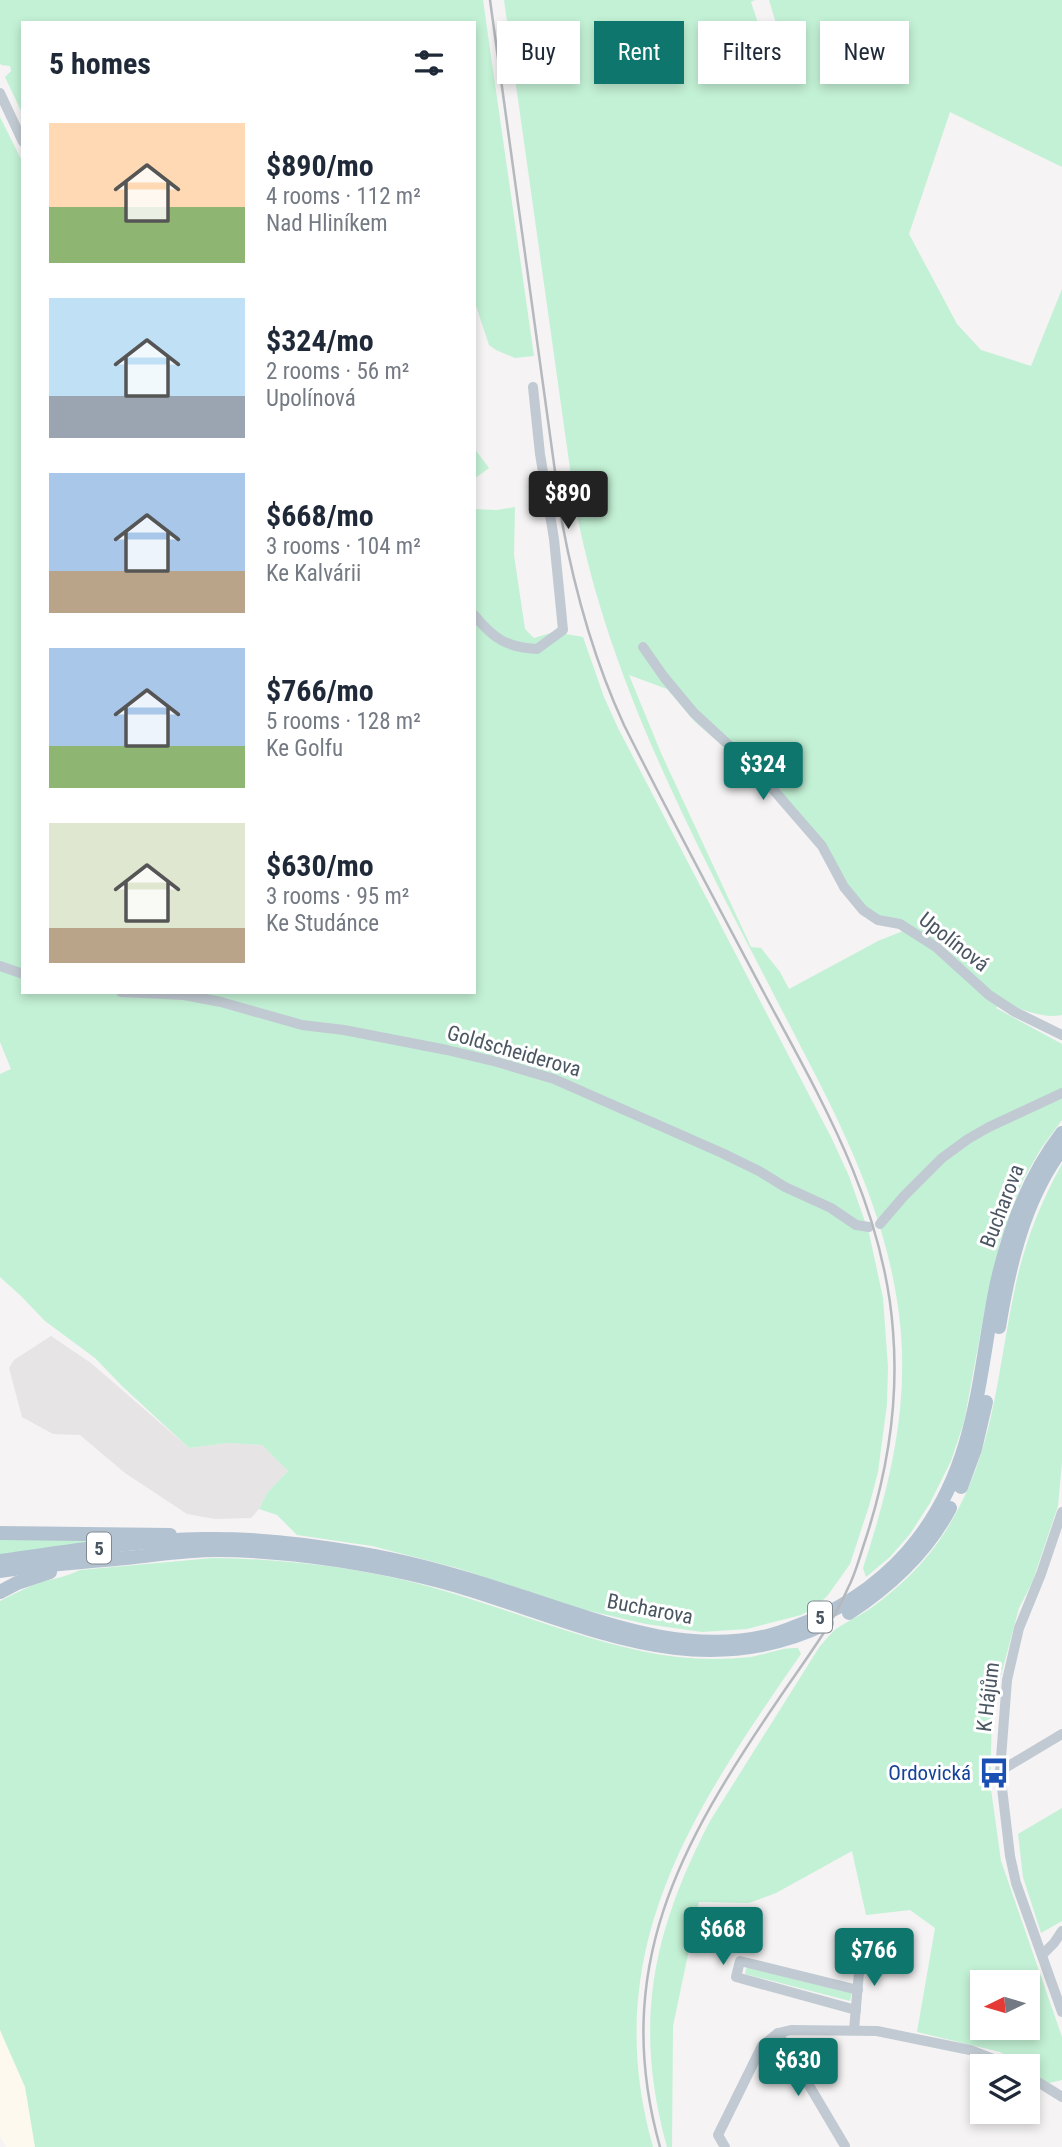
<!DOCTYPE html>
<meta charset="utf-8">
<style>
:root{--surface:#fff;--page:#f6f6f7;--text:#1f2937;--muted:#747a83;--accent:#0f766e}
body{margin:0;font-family:"Roboto Condensed",sans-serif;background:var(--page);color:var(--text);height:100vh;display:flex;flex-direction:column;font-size:26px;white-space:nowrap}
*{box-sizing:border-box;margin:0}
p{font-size:23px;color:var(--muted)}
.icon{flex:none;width:38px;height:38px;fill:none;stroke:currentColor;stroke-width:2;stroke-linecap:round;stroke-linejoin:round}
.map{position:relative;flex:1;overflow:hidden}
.drawer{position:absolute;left:21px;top:21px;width:455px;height:973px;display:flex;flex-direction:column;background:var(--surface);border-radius:0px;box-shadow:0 4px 10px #0003}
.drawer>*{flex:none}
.top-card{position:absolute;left:497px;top:21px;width:458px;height:63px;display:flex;gap:14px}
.needle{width:46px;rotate:265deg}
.buttons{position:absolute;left:970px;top:1970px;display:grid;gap:14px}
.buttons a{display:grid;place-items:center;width:70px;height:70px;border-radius:0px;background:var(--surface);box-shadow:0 4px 10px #0003;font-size:35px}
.price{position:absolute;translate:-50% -60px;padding:0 16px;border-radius:7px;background:var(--accent);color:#fff;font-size:23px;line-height:46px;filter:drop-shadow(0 2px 4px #0008)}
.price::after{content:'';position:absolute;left:50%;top:42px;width:21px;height:16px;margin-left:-10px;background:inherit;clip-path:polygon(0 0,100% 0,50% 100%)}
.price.current{background:#222;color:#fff}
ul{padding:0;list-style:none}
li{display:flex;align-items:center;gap:21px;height:175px;padding:0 28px}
li span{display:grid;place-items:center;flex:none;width:196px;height:140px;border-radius:0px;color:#555}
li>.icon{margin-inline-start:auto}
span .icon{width:84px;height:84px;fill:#fffc;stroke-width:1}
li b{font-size:30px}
h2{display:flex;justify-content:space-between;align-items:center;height:84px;padding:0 28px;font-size:30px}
.pill{padding:0 24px;border-radius:0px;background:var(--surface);box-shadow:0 4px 10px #0003;font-size:24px;line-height:63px}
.pill.current{background:var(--accent);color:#fff}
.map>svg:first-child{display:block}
.commercial{fill:#fdf9ef}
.education{fill:#e6e4e5}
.green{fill:#c3f1d5;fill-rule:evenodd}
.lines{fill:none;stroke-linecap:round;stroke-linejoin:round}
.minor{stroke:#c1cad2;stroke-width:10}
.major{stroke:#b3c2d1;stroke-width:14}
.rail{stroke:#b5b8bd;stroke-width:2.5}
.labels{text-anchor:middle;stroke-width:6;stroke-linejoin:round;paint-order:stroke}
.shield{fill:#fff;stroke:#808990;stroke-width:2}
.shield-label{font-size:19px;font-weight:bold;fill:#4a5661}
.street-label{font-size:21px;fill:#4a5661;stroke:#fff}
.transit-label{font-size:21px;fill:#164399;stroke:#fff;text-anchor:end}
</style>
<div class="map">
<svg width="1062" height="2147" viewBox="0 0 1062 2147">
<rect width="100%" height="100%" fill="#f5f3f3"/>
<polygon class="commercial" points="0,2030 26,2088 35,2147 6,2147 0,2136"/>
<polygon class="education" points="51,1336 91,1363 189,1448 228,1443 262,1445 288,1471 267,1493 259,1509 251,1518 215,1519 187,1514 125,1473 80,1435 53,1434 22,1417 9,1368 14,1360"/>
<g class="green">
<polygon points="0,0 483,0 534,356 515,358 496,350 489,345 474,300 474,23 23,23 23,115 5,77 11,71 10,66 1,65 0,63"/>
<path d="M 504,0 L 755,0 L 751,2 L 761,32 L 777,27 L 769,0 L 1062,0 L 1062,167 L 950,112 L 909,234 L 957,324 L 981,350 L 1031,366 L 1062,289 L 1062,1015 C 1042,1019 1021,1009 1002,1002 L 996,1008 L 1062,1044 L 1062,1120 L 1042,1147 L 1023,1180 L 1000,1242 L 989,1287 L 964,1422 L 951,1461 L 930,1503 L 910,1534 L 890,1557 L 866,1577 L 863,1568 C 893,1476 913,1391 896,1294 C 877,1182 822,1089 771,989 C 691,834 607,677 575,504 ZM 629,675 L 667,689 L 695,722 L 756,775 L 815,843 L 878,924 L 903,929 L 903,931 L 878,941 L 789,989 L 780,972 L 761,948 L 751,947 L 661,753 Z"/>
<polygon points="0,117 23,163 23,970 0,962"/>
<polygon points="474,448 489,468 474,479"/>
<polygon points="515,507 514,555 525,629 534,638 554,632 583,637 604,697 618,728 832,1139 849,1176 869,1233 883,1298 888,1367 887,1404 878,1472 869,1506 850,1564 828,1595 815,1608 801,1615 747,1629 702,1632 646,1624 581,1609 457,1568 372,1546 297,1535 277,1515 259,1509 267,1493 288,1471 262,1445 228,1443 189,1448 122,1386 95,1358 45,1321 21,1296 0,1277 0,1074 11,1069 0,1042 0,969 23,977 23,992 474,992 474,509 497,510"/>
<path d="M 1062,1164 L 1062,1462 L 1058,1506 L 1032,1583 L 1019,1608 L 999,1683 L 992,1718 L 990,1782 L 1001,1861 L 1062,2037 L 1062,2080 L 1049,2083 L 1027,2069 L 1027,2067 L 1024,2067 L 1000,2052 L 917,2032 L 935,1928 L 910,1910 L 866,1915 L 852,1851 L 776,1893 L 749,1903 L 699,1902 L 673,2026 L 672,2147 L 667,2147 C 633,2024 652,1933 710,1821 L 820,1646 C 826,1640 832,1631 839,1627 C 850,1620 861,1615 871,1608 C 900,1587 926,1562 945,1532 C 994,1455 996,1379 1014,1293 C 1023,1247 1039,1205 1062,1164 ZM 982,1983 L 1027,1983 L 1027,2028 L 982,2028 Z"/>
<polygon points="0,1538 125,1538 0,1555"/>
<path d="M 213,1558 C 291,1559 373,1569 448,1592 C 512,1611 575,1637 641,1651 C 677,1659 714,1661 751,1657 C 767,1654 782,1647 798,1648 L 801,1654 C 693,1810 597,1950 653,2147 L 35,2147 L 25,2087 L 0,2030 L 0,1601 C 14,1594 27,1587 42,1582 C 56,1578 66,1577 80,1570 Z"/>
<polygon points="1062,1808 1062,1921 1041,1933 1023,1877 1018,1834"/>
<polygon points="747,1965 852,1992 850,2001 745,1974"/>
</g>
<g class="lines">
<g class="minor">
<polyline points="0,93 23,142"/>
<path d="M 474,615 C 494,639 506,647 537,649 L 563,630 L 554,539 L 540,454 L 533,387"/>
<polyline points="643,647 664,677 694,713 758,772 822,846 844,887 863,910 878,920 900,924 936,947 989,995 1015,1012 1062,1035"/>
<polyline points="0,966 23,974"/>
<polyline points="121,992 184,995 221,1002 302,1025 344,1030 447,1050 497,1062 554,1079 722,1153 759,1171 785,1187 831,1208 856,1225 869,1227"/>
<polyline points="880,1224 904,1196 942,1158 968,1139 989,1127 1062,1093"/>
<polyline points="1062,1512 1041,1574 1019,1628 1007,1680 1000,1771 1010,1856 1016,1883 1062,2012"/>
<polyline points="1000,1771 1062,1734"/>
<polyline points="1042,1955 1054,1943 1062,1931"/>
<polyline points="856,2010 736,1977 740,1961 858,1990"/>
<polyline points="854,2030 861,1949 875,1936 885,1936"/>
<polyline points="778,2033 845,2146"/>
<polyline points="1027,2075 1062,2097"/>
<polyline points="725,2147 718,2135 762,2046 778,2033 791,2030 877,2031 970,2050 1014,2067"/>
</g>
<g class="major">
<path d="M 999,1327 C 1009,1266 1024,1200 1062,1149"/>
<polyline points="961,1487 975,1449 986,1402"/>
<polyline points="0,1533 170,1535"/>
<path d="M 0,1561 C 67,1552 135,1540 203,1539 C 254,1538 307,1544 357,1553 C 413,1562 467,1578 520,1596 C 599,1621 683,1656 767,1636 C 781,1633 794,1627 807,1622 C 850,1605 890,1576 918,1539 C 977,1462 978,1377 996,1287 C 1008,1232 1028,1177 1062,1133"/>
<path d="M 0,1571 C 42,1565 84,1562 126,1558 C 156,1555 186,1550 216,1550 C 256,1550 297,1554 337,1560 C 382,1567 427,1576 471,1590 C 592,1628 703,1684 827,1623"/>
<polyline points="0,1592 17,1583 50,1572"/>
<path d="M 849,1613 C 890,1586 927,1552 950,1508"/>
</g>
<path class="rail" d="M 490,0 L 562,522 C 575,592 594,660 624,725 C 669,815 717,904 764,993 C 822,1101 884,1206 893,1331 C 899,1404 887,1475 864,1544 C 859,1559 855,1575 848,1588 C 830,1629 802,1664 778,1700 C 680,1844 610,1968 660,2147"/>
</g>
<defs>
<g id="bus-bare" transform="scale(2.415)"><path d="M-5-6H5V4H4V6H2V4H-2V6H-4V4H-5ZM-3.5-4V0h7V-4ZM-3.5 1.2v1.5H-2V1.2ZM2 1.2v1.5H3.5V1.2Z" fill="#1a4fb4" stroke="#fff" stroke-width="2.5" paint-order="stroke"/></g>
</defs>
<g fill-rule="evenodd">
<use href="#bus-bare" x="994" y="1773"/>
</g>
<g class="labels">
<g class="shield">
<rect x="87" y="1532.5" width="24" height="31" rx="5"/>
<rect x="808" y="1601.5" width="24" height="31" rx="5"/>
</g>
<g class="shield-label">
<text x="99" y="1555">5</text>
<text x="820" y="1624">5</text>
</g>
<g class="street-label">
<text transform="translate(954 942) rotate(38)" y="7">Upolínová</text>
<text transform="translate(514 1051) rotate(16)" y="7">Goldscheiderova</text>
<text transform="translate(1002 1206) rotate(-69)" y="7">Bucharova</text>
<text transform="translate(650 1609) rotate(11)" y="7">Bucharova</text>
<text transform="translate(988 1697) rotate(-83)" y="7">K Hájům</text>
</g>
<g class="transit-label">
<text x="971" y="1780">Ordovická</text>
</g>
</g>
</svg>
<div class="buttons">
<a><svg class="needle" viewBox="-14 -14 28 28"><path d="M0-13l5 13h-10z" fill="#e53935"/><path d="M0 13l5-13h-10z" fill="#747a83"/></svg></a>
<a><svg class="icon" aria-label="layers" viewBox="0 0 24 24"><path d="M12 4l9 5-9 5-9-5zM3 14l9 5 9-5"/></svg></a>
</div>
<b class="price current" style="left:568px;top:531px">$890</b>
<b class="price" style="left:763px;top:802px">$324</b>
<b class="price" style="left:723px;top:1967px">$668</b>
<b class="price" style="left:874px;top:1988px">$766</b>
<b class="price" style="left:798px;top:2098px">$630</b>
<div class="top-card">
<a class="pill">Buy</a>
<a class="pill current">Rent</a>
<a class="pill">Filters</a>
<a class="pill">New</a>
</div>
<section class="drawer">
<h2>5 homes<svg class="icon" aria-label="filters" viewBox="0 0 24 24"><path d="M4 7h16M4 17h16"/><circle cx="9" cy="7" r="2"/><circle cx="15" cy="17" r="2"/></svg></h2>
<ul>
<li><span style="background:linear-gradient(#ffd9b3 60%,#8fb573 0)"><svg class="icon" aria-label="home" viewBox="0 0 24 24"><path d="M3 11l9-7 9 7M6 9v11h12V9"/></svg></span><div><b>$890/mo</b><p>4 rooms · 112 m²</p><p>Nad Hliníkem</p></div></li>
<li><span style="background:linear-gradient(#bfe0f5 70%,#9aa5b1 0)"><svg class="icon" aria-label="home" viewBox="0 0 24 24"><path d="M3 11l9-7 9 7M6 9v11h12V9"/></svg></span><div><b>$324/mo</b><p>2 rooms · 56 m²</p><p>Upolínová</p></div></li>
<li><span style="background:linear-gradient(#a9c7e8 70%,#b9a48a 0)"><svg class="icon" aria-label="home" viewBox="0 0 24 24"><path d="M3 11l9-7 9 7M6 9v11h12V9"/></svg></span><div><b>$668/mo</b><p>3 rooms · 104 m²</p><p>Ke Kalvárii</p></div></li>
<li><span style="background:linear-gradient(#a9c7e8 70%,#8fb573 0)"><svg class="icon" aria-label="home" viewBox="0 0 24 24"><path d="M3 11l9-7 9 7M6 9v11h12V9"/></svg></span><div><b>$766/mo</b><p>5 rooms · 128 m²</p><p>Ke Golfu</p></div></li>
<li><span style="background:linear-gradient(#dfe7d0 75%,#b9a48a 0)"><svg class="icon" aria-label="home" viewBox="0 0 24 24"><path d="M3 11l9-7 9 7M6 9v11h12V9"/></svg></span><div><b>$630/mo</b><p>3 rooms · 95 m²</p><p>Ke Studánce</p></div></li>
</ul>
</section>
</div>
